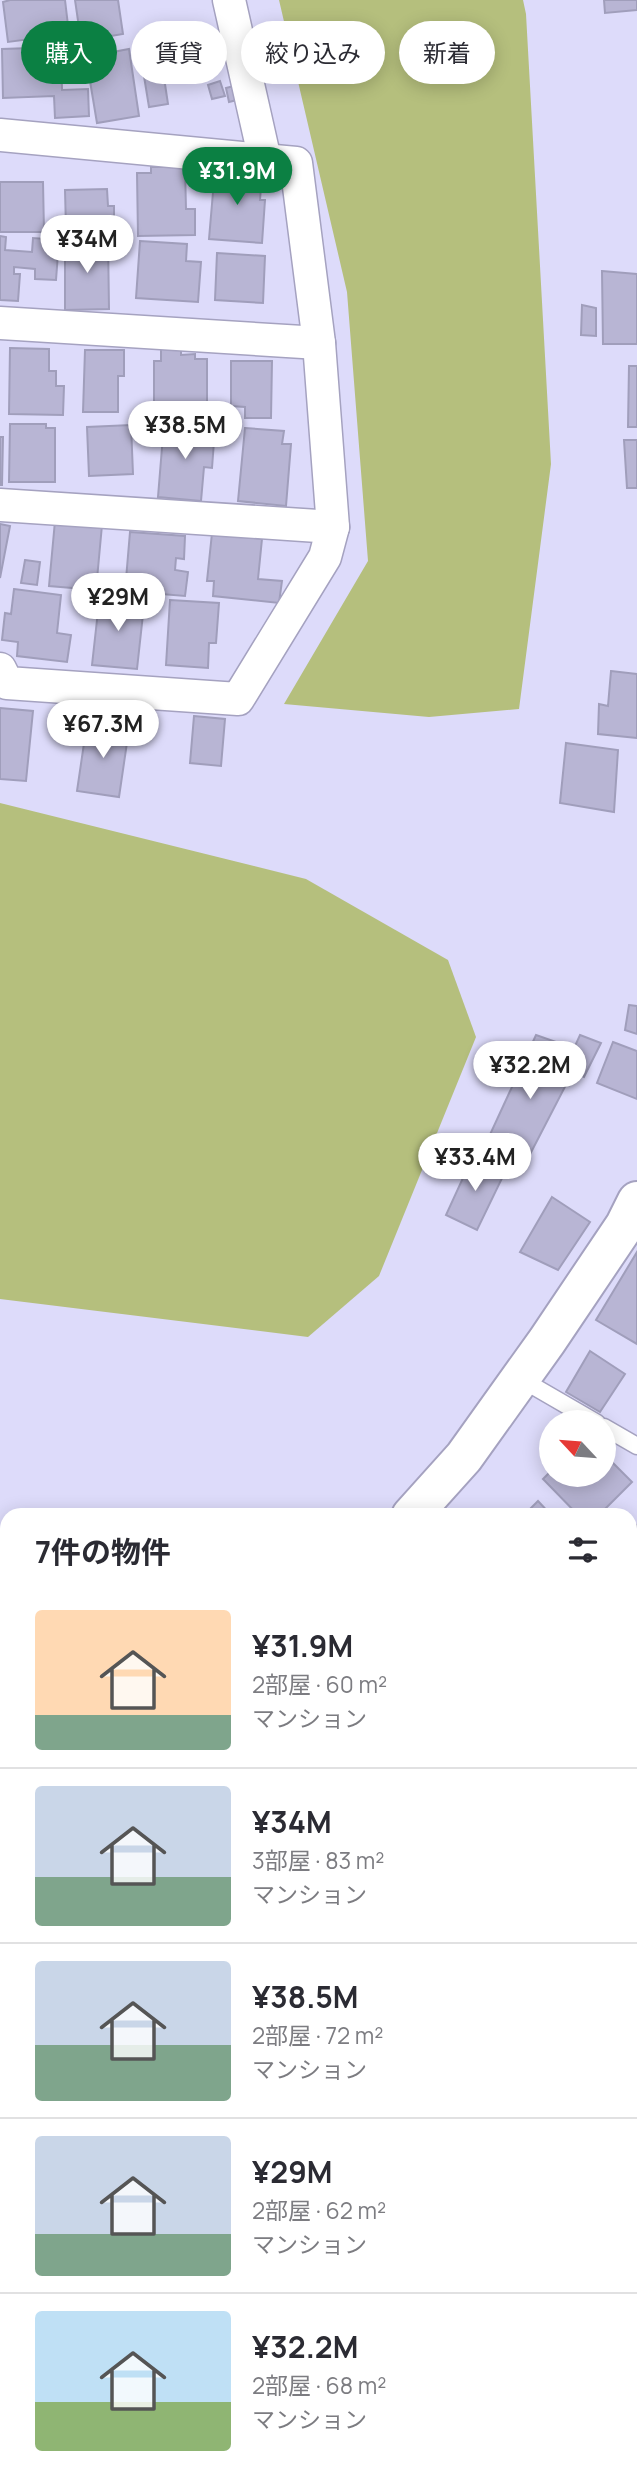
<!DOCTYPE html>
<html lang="ja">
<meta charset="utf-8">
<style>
:root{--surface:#fff;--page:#f7f7f7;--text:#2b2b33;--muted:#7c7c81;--line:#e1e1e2;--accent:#0b8043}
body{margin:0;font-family:Manrope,"Noto Sans JP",sans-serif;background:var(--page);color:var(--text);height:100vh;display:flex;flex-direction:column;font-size:26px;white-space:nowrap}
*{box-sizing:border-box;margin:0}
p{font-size:23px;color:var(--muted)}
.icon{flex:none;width:38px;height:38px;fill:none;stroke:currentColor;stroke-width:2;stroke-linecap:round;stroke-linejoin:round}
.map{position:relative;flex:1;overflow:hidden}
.drawer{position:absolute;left:0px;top:1508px;width:637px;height:975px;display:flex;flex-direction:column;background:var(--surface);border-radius:21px 21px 0 0;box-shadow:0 4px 18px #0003}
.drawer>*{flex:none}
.hud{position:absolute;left:21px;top:21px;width:595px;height:63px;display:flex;gap:14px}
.needle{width:46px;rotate:296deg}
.fabs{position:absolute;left:539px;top:1410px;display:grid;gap:14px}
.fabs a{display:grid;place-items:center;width:77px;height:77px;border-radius:50%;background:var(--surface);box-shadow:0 4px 18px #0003;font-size:35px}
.price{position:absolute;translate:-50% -60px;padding:0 16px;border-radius:24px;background:#fff;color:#222;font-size:23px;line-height:46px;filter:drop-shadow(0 2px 4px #0008)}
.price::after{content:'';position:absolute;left:50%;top:42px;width:21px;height:16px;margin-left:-10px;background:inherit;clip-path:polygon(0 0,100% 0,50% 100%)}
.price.active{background:var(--accent);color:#fff}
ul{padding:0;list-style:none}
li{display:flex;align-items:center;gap:21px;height:175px;padding:0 35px}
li+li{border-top:2px solid var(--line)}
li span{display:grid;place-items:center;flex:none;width:196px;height:140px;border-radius:7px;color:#555}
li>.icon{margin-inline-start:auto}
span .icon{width:84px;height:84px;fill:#fffc;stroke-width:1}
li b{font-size:30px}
h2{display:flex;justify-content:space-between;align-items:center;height:84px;padding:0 35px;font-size:30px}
.pill{padding:0 24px;border-radius:32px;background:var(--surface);box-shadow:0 4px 18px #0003;font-size:24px;line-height:63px}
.pill.active{background:var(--accent);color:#fff}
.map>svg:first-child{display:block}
.green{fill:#b5bf7d}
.building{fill:#b8b5d4;stroke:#a09ebb;stroke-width:2}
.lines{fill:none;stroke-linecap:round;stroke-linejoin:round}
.lane-casing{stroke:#a5a2c0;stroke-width:19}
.street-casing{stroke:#a5a2c0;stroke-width:35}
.secondary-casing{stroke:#a5a2c0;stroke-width:42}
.lane{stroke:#fff;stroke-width:16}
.street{stroke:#fff;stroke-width:32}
.secondary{stroke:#fff;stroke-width:38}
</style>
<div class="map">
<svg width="637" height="2482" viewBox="0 0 637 2482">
<rect width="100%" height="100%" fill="#dddbfa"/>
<g class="green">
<polygon points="279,0 523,0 526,14 551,464 519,709 429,717 284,704 368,561 347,292"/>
<polygon points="0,803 306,879 448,960 476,1037 379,1276 308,1337 0,1299"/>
<polygon points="0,2291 7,2296 7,2476 530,2476 564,2482 0,2482"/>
</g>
<g class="building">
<polygon points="10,0 65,0 69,34 8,42 3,2"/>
<polygon points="75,0 118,0 123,34 81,41"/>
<polygon points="604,0 637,0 637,10 605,13"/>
<polygon points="158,33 160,44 143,46 141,35"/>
<polygon points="61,47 62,90 88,89 89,116 55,118 54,96 3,98 2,49"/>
<polygon points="129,49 139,116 97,123 86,57"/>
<polygon points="160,51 168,104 149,107 143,70 149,69 147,53"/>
<polygon points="220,81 225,96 212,99 208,85"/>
<polygon points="234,86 237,100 229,102 226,88"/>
<polygon points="151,167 185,167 186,209 195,209 195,235 138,236 137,173 151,173"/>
<polygon points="215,169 262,173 260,200 265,200 262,243 209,239"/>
<polygon points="0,182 43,182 44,232 0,232"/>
<polygon points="107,189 108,206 114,206 114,228 66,229 65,190"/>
<polygon points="0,236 6,237 5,250 32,252 33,238 59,240 56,280 35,279 35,269 14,267 14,274 20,274 18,301 0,300"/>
<polygon points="65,240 108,240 109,309 65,310"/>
<polygon points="140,241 187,244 186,261 201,262 198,302 136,298"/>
<polygon points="217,253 265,256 263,303 215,300"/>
<polygon points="602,271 637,274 637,344 603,344"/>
<polygon points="582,305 596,308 596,336 581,335"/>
<polygon points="10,348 49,349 49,371 56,371 56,386 64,386 63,415 9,414"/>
<polygon points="181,348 181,355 195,354 195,359 207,359 207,420 154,420 154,361 161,361 161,349"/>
<polygon points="85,350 124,350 124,376 118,376 118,412 83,412"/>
<polygon points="231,361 272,361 271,418 245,418 245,407 231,406"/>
<polygon points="629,366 637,366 637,427 628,427"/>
<polygon points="164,423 215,428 212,468 204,467 201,501 158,497"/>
<polygon points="10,424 46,424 46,428 55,428 55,482 9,482"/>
<polygon points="131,425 133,474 89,476 87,427"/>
<polygon points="245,428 284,431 282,444 291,444 286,506 238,501"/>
<polygon points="0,437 3,437 2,485 0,485"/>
<polygon points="624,440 637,440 637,488 627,488"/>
<polygon points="55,521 102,525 96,590 49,586"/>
<polygon points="0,524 10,526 0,578"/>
<polygon points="130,532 185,536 184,559 176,558 175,570 188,572 185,596 125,591"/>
<polygon points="212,533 262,539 258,579 282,581 279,603 213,596 214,581 207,581"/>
<polygon points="25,560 40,562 37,585 21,583"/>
<polygon points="14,589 61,595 57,633 71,635 67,662 17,656 18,642 2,640 5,613 11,614"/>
<polygon points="100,593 121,594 120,602 144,605 137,669 92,665"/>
<polygon points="170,600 219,603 216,643 209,643 208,668 166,665"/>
<polygon points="611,671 637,674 637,738 598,734 599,704 608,706"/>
<polygon points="0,708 33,711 26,781 0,779"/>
<polygon points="194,716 225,719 221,766 190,763"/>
<polygon points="87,723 129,729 119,797 77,791"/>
<polygon points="566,743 618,750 614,812 560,803"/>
<polygon points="629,1005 637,1006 637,1034 625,1030"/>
<polygon points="536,1035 562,1044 553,1071 569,1079 525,1164 487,1141"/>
<polygon points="580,1035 601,1043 584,1077 565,1068"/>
<polygon points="613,1042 637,1051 637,1099 597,1083"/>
<polygon points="473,1156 505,1172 477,1230 446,1215"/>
<polygon points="552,1197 590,1222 558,1270 520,1252"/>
<polygon points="637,1252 637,1344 596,1320"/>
<polygon points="590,1351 625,1374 600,1412 566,1392"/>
<polygon points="608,1458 632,1482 598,1516 579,1516 543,1479 551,1471 551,1475 604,1475 604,1462"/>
<polygon points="538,1501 552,1516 523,1516"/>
<polygon points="637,1525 637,1552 630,1547 630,1535"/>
<polygon points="1,1562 7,1566 7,1629 0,1642"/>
<polygon points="0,1696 7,1700 7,1707 0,1719"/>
<polygon points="0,1872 7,1876 7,1920 0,1931"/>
</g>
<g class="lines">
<g class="lane-casing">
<g id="lane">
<polyline points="521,1379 597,1423"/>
<polyline points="604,1427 637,1446"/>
</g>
</g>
<g class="street-casing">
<g id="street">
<polyline points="229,0 265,160"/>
<polyline points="0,135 296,163 319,343 333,527 325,557 238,699 7,683 0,669"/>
<polyline points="0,323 319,343"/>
<polyline points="0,505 333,527"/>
<polyline points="630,2031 637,2035"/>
</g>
</g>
<g class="secondary-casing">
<g id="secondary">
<polyline points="411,1516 464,1457 547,1341 625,1225 637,1201"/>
<polyline points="0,2087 7,2070"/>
</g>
</g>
<use href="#lane" class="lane"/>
<use href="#street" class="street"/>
<use href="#secondary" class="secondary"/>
</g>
</svg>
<div class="fabs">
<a><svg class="needle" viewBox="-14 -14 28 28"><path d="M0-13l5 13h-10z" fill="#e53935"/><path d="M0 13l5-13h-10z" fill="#7c7c81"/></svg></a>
</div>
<b class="price active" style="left:237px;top:207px">¥31.9M</b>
<b class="price" style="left:87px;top:275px">¥34M</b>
<b class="price" style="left:185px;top:461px">¥38.5M</b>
<b class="price" style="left:118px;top:633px">¥29M</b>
<b class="price" style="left:103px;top:760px">¥67.3M</b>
<b class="price" style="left:530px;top:1101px">¥32.2M</b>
<b class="price" style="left:475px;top:1193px">¥33.4M</b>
<div class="hud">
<a class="pill active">購入</a>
<a class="pill">賃貸</a>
<a class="pill">絞り込み</a>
<a class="pill">新着</a>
</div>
<section class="drawer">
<h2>7件の物件<svg class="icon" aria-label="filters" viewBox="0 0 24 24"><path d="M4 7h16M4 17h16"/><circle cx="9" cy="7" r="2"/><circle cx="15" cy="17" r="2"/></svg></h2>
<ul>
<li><span style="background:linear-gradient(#ffd9b3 75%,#7fa58c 0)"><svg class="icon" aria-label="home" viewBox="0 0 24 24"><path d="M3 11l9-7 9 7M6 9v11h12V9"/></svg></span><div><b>¥31.9M</b><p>2部屋 · 60 m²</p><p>マンション</p></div></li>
<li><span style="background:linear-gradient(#c9d6e8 65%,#7fa58c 0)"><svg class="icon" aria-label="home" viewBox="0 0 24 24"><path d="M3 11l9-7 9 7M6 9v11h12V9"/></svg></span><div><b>¥34M</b><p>3部屋 · 83 m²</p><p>マンション</p></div></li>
<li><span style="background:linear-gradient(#c9d6e8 60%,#7fa58c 0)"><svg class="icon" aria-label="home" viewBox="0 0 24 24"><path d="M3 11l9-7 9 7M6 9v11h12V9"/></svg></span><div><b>¥38.5M</b><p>2部屋 · 72 m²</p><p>マンション</p></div></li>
<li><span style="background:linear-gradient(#c9d6e8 70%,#7fa58c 0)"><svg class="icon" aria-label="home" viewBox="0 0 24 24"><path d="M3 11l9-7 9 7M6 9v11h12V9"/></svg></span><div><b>¥29M</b><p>2部屋 · 62 m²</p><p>マンション</p></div></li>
<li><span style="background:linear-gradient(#bfe0f5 65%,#8fb573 0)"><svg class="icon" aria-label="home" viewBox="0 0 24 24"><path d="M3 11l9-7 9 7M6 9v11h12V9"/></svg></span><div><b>¥32.2M</b><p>2部屋 · 68 m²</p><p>マンション</p></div></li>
</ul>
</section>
</div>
